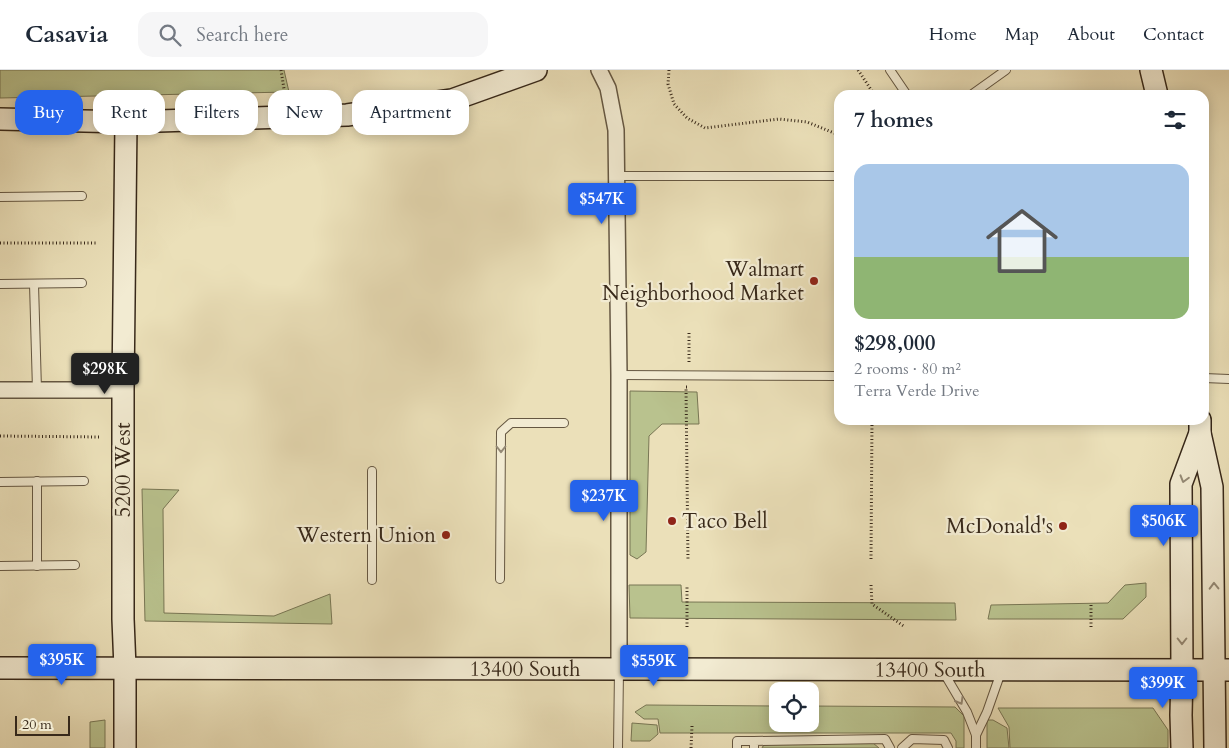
<!DOCTYPE html>
<meta charset="utf-8">
<style>
:root{--surface:#fff;--page:#f6f6f7;--text:#1f2937;--muted:#747a83;--line:#e0e1e3;--accent:#2563eb}
body{margin:0;font-family:Cardo,serif;background:var(--page);color:var(--text);height:100vh;display:flex;flex-direction:column;font-size:19px;white-space:nowrap}
*{box-sizing:border-box;margin:0}
p{font-size:16px;color:var(--muted)}
.icon{flex:none;width:28px;height:28px;fill:none;stroke:currentColor;stroke-width:2;stroke-linecap:round;stroke-linejoin:round}
.map{position:relative;flex:1;overflow:hidden}
.details{position:absolute;left:834px;top:20px;width:375px;height:335px;display:flex;flex-direction:column;background:var(--surface);border-radius:15px;box-shadow:0 2px 12px #0003}
.details>*{flex:none}
.top-card{position:absolute;left:15px;top:20px;width:475px;height:45px;display:flex;gap:10px}
.tools{position:absolute;left:769px;top:612px;display:grid;gap:10px}
.tools a{display:grid;place-items:center;width:50px;height:50px;border-radius:10px;background:var(--surface);box-shadow:0 2px 12px #0003;font-size:25px}
.scale{position:absolute;left:15px;bottom:12px;width:55px;box-sizing:border-box;padding-left:5px;border:2px solid #38291a;border-top:0;font-size:14px;line-height:18px;white-space:nowrap;color:#38291a;-webkit-text-stroke:4px #f2ebd2;paint-order:stroke}
.price{position:absolute;translate:-50% -42px;padding:0 11px;border-radius:5px;background:var(--accent);color:#fff;font-size:16px;line-height:32px;filter:drop-shadow(0 1px 2px #0008)}
.price::after{content:'';position:absolute;left:50%;top:30px;width:15px;height:11px;margin-left:-8px;background:inherit;clip-path:polygon(0 0,100% 0,50% 100%)}
.price.current{background:#222;color:#fff}
ul{padding:0;list-style:none}
li{display:grid;align-content:center;gap:10px;height:265px;padding:0 20px}
li span{display:grid;place-items:center;height:155px;border-radius:15px;color:#555}
li>.icon{margin-inline-start:auto}
span .icon{width:90px;height:90px;fill:#fffc;stroke-width:1}
li b{font-size:21px}
h2{display:flex;justify-content:space-between;align-items:center;height:60px;padding:0 20px;font-size:21px}
.chip{padding:0 18px;border-radius:15px;background:var(--surface);box-shadow:0 2px 12px #0003;font-size:18px;line-height:45px}
.chip.current{background:var(--accent);color:#fff}
header{display:flex;align-items:center;gap:30px;box-sizing:border-box;height:70px;padding:0 25px;background:var(--surface);border-bottom:1px solid var(--line)}
header strong{font-size:24px}
nav{display:flex;gap:28px;margin-inline-start:auto;font-size:18px}
.search{width:350px;height:45px;background:var(--page);display:flex;align-items:center;gap:12px;box-sizing:border-box;padding:0 18px;border-radius:15px;color:var(--muted);font-size:19px}
.map>svg:first-child{display:block}
.green{fill:#b9c28e;stroke:#787654}
.lines{fill:none;stroke-linecap:round;stroke-linejoin:round}
.lane-casing{stroke:#655742;stroke-width:10}
.street-casing{stroke:#655742;stroke-width:18}
.secondary-casing{stroke:#38291a;stroke-width:24}
.path{stroke:#38291a;stroke-width:3;stroke-dasharray:1 2.5;stroke-linecap:butt}
.lane{stroke:#f2ebd2;stroke-width:8}
.street{stroke:#f2ebd2;stroke-width:15}
.secondary{stroke:#f2ebd2;stroke-width:21}
.oneway{stroke:#958a76}
.poi-dot{fill:#8f2418;stroke:#f2ebd2;stroke-width:2}
.labels{text-anchor:middle;stroke-width:4.5;stroke-linejoin:round;paint-order:stroke}
.poi-label{font-size:21px;fill:#38291a;stroke:#f2ebd2;text-anchor:end}
.street-label{font-size:21px;fill:#38291a;stroke:#f2ebd2}
</style>
<header>
<strong>Casavia</strong>
<div class="search"><svg class="icon" aria-label="search" viewBox="0 0 24 24"><circle cx="10" cy="10" r="6"/><path d="M15 15l6 6"/></svg>Search here</div>
<nav><a>Home</a><a>Map</a><a>About</a><a>Contact</a></nav>
</header>
<div class="map">
<svg width="1229" height="678" viewBox="0 0 1229 678">
<rect width="100%" height="100%" fill="#ebe0b9"/>
<filter id="stains"><feTurbulence type="fractalNoise" baseFrequency=".004" numOctaves="4"/><feColorMatrix values="0 0 0 0 .2 0 0 0 0 .09 0 0 0 0 .02 0 0 0 .5 -.17"/></filter>
<radialGradient id="worn" r=".72"><stop offset=".6" stop-color="#630" stop-opacity="0"/><stop offset="1" stop-color="#630" stop-opacity=".3"/></radialGradient>
<g class="green">
<polygon points="0,0 284,0 289,22 0,28"/>
<polygon points="630,321 697,322 699,354 662,354 649,366 646,482 637,489 630,485"/>
<polygon points="142,419 179,420 163,439 164,543 274,546 330,524 332,554 145,551"/>
<polygon points="1146,513 1146,527 1123,549 988,549 991,535 1108,533 1125,515"/>
<polygon points="629,515 681,515 682,532 955,533 956,550 630,548"/>
<polygon points="646,635 777,636 778,654 810,654 810,636 955,637 964,646 964,678 956,678 956,671 951,663 660,663 658,649 644,649 635,642"/>
<polygon points="998,638 1153,638 1168,660 1168,678 1010,678 1009,657"/>
<polygon points="105,650 105,678 90,678 90,652"/>
<polygon points="987,650 993,650 1007,658 1009,678 987,678"/>
<polygon points="632,653 657,655 658,664 650,671 631,671"/>
<polygon points="774,672 873,673 879,678 762,678 763,676"/>
</g>
<g class="lines">
<g class="lane-casing">
<g id="lane">
<polyline points="890,0 907,25"/>
<polyline points="971,25 1006,0"/>
<polyline points="616,106 839,106"/>
<polyline points="0,127 82,126"/>
<polyline points="0,214 82,213"/>
<polyline points="34,214 37,320"/>
<polyline points="619,305 839,306"/>
<polyline points="1204,308 1229,309"/>
<polyline points="372,401 372,510"/>
<polyline points="37,411 37,496"/>
<polyline points="0,412 84,411"/>
<polyline points="0,496 75,495"/>
<polyline points="500,509 501,362 511,353 564,353"/>
<polyline points="944,603 967,642 976,665 976,678"/>
<polyline points="976,665 987,642 1001,602"/>
<polyline points="618,678 619,600"/>
<polyline points="737,678 737,671 754,671"/>
<polyline points="754,678 754,671 885,669 890,678"/>
<polyline points="902,678 912,669 944,670 948,678"/>
</g>
</g>
<g class="street-casing">
<g id="street">
<polyline points="599,0 608,18 616,60 619,305 619,598"/>
<polyline points="0,320 123,320"/>
</g>
</g>
<g class="secondary-casing">
<g id="secondary">
<polyline points="1151,0 1157,25"/>
<polyline points="0,49 126,52 347,45 452,30 536,0"/>
<polyline points="1200,350 1200,363 1212,417 1215,678"/>
<path id="s1" d="M 0,598 L 1229,600"/>
<polyline points="125,678 125,598 123,549 123,320 126,52"/>
<polyline points="1182,678 1181,645 1182,600 1181,414 1200,363"/>
</g>
</g>
<g class="path">
<polyline points="281,0 284,19"/>
<polyline points="669,0 668,14 674,34 687,48 705,58 779,49 807,52 839,65"/>
<polyline points="858,0 872,21 872,25"/>
<polyline points="0,173 96,173"/>
<polyline points="689,263 689,294"/>
<polyline points="687,317 686,317 688,491"/>
<polyline points="0,366 101,367"/>
<polyline points="871,489 872,350"/>
<polyline points="871,515 872,534 905,557"/>
<polyline points="1091,535 1091,558"/>
<polyline points="687,557 687,516"/>
<polyline points="691,678 692,656"/>
</g>
<use href="#lane" class="lane"/>
<use href="#street" class="street"/>
<use href="#secondary" class="secondary"/>
</g>
<defs><path id="oneway-chevron" d="M-2-3.5L2.5 0L-2 3.5" fill="none" stroke-width="1.6" stroke-linecap="round" stroke-linejoin="round" transform="scale(1.25)"/></defs>
<g class="oneway">
<use href="#oneway-chevron" transform="translate(501 379) rotate(90)"/>
<use href="#oneway-chevron" transform="translate(1184 409) rotate(106)"/>
<use href="#oneway-chevron" transform="translate(1214 516) rotate(-91)"/>
<use href="#oneway-chevron" transform="translate(1182 571) rotate(90)"/>
<use href="#oneway-chevron" transform="translate(960 631) rotate(60)"/>
</g>
<g class="poi-dot">
<circle cx="814" cy="211" r="5"/>
<circle cx="672" cy="451" r="5"/>
<circle cx="1063" cy="456" r="5"/>
<circle cx="446" cy="465" r="5"/>
</g>
<g class="labels">
<g class="poi-label">
<text x="804" y="206">Walmart<tspan x="804" dy="24">Neighborhood Market</tspan></text>
<text x="682" y="458" text-anchor="start">Taco Bell</text>
<text x="1053" y="463">McDonald's</text>
<text x="436" y="472">Western Union</text>
</g>
<g class="street-label">
<text transform="translate(123 400) rotate(-90)" y="7">5200 West</text>
<text dy="7" stroke="none"><textPath href="#s1" startOffset="525">13400 South</textPath></text>
<text dy="7" stroke="none"><textPath href="#s1" startOffset="930">13400 South</textPath></text>
</g>
</g>
<rect width="100%" height="100%" filter="url(#stains)"/>
<rect width="100%" height="100%" fill="url(#worn)"/>
</svg>
<div class="tools">
<a><svg class="icon" aria-label="locate" viewBox="0 0 24 24"><circle cx="12" cy="12" r="6"/><path d="M12 2v4M12 18v4M2 12h4M18 12h4"/></svg></a>
</div>
<div class="scale">20 m</div>
<b class="price" style="left:602px;top:155px">$547K</b>
<b class="price current" style="left:105px;top:325px">$298K</b>
<b class="price" style="left:604px;top:452px">$237K</b>
<b class="price" style="left:1164px;top:477px">$506K</b>
<b class="price" style="left:62px;top:616px">$395K</b>
<b class="price" style="left:654px;top:617px">$559K</b>
<b class="price" style="left:1163px;top:639px">$399K</b>
<div class="top-card">
<a class="chip current">Buy</a>
<a class="chip">Rent</a>
<a class="chip">Filters</a>
<a class="chip">New</a>
<a class="chip">Apartment</a>
</div>
<section class="details">
<h2>7 homes<svg class="icon" aria-label="filters" viewBox="0 0 24 24"><path d="M4 7h16M4 17h16"/><circle cx="9" cy="7" r="2"/><circle cx="15" cy="17" r="2"/></svg></h2>
<ul>
<li><span style="background:linear-gradient(#a9c7e8 60%,#8fb573 0)"><svg class="icon" aria-label="home" viewBox="0 0 24 24"><path d="M3 11l9-7 9 7M6 9v11h12V9"/></svg></span><div><b>$298,000</b><p>2 rooms · 80 m²</p><p>Terra Verde Drive</p></div></li>
</ul>
</section>
</div>
